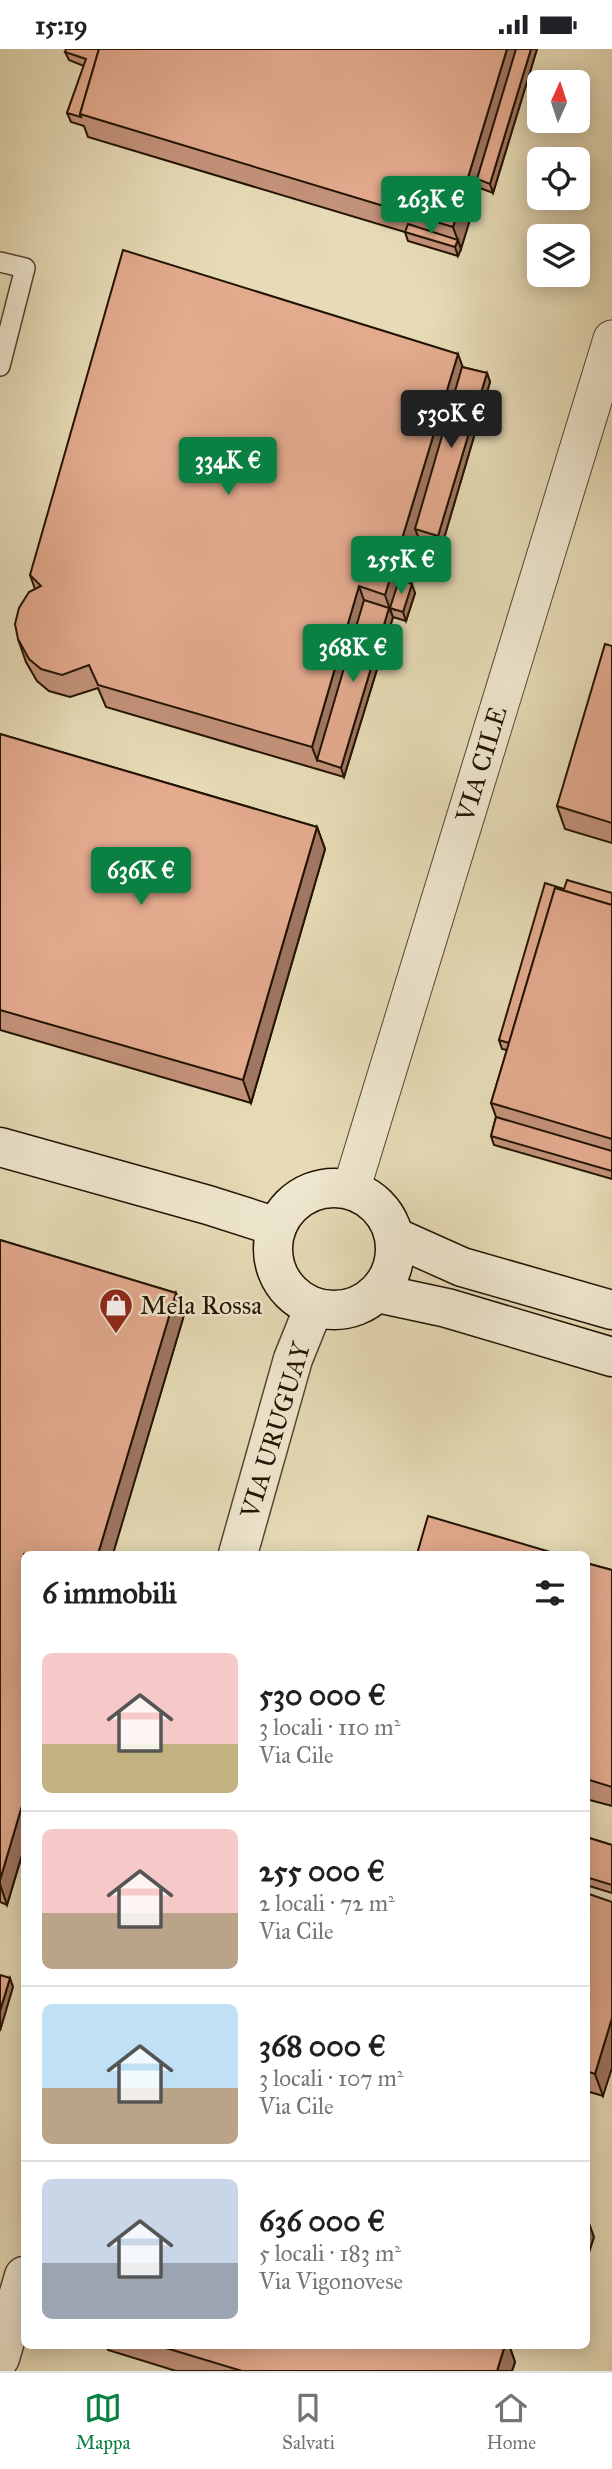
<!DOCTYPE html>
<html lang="it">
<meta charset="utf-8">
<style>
:root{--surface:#fff;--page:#f6f6f6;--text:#202124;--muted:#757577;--line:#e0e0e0;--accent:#0b8043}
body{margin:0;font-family:"IM FELL Great Primer",serif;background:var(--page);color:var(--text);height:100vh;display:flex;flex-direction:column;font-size:26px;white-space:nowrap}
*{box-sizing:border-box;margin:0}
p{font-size:23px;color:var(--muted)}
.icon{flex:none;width:38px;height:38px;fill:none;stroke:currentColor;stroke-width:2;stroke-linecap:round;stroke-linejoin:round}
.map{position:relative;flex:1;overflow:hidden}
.drawer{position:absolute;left:21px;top:1502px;width:569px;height:798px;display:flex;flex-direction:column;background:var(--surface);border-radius:10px;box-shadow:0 4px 18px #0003}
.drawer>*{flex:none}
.needle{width:46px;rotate:3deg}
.buttons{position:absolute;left:527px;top:21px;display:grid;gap:14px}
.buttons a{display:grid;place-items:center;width:63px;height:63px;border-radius:10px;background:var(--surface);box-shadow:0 4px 18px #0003;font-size:35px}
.price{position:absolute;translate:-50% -60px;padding:0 16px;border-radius:7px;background:var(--accent);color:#fff;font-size:23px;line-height:46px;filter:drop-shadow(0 2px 4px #0008)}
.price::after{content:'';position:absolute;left:50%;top:42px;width:21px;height:16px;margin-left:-10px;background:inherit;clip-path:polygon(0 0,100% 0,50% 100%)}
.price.current{background:#222;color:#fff}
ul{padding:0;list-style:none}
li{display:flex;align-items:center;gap:21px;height:175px;padding:0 21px}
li+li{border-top:2px solid var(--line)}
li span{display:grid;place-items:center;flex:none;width:196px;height:140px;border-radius:10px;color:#555}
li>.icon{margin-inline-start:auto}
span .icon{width:84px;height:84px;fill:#fffc;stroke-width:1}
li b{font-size:30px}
h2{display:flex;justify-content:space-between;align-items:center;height:84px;padding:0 21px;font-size:30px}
.status{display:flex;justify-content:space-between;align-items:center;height:49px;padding:0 35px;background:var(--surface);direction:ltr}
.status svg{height:19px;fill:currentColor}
.menu{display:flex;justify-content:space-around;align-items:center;height:98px;border-top:2px solid var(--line);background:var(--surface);font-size:19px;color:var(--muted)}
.menu a{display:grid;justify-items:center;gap:4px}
.menu .current{color:var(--accent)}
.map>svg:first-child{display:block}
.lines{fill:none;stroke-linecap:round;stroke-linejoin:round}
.service-casing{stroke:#544530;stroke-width:22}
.minor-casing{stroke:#544530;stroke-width:39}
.tertiary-casing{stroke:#544530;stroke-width:41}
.secondary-casing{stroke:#231303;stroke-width:41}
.service{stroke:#efe8d0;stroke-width:19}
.minor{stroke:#efe8d0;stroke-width:37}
.tertiary{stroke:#efe8d0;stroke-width:38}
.secondary{stroke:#efe8d0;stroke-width:38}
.wall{fill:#c3927a;stroke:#231303;stroke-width:2}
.shaded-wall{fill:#9f7763;stroke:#231303;stroke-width:2}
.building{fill:#e3aa8e;stroke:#231303;stroke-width:2}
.labels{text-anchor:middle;stroke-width:5;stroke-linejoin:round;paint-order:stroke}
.street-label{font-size:26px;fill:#231303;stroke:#efe8d0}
.poi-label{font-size:26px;fill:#231303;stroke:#efe8d0;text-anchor:start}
</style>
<div class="status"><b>15:19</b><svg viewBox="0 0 49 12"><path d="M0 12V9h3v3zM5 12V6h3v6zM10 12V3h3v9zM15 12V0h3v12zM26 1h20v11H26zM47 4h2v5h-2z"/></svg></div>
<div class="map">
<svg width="612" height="2322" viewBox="0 0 612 2322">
<rect width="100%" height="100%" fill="#e6dbb6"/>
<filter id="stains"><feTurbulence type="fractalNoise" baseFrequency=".00286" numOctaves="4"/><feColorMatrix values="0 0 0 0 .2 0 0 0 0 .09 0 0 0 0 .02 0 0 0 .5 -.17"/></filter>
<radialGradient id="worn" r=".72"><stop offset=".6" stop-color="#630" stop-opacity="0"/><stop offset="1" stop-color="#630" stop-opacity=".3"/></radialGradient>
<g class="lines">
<g class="service-casing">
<polyline id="service" points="0,213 25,219 0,317"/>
</g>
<g class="minor-casing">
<polyline id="minor" points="351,1141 612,290"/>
</g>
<g class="tertiary-casing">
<g id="tertiary">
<polyline points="238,1505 293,1310 314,1258"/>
<polyline points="0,2309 24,2227"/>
</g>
</g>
<g class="secondary-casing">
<g id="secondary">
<polyline points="0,1098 208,1156 277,1178"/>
<circle cx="334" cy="1200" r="61"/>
<polyline points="395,1188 462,1218 612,1261"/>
<polyline points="377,1244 447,1259 612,1308"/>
</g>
</g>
<use href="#service" class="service"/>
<use href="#minor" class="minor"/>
<use href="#tertiary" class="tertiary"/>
<use href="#secondary" class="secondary"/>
</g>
<g class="wall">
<polygon points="537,0 493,144 480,139 480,138 458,207 408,192 405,183 88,88 84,77 71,73 67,64 84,17 69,11 65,3"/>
<polygon points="462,318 487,324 490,333 442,496 418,489 418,487 404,532 415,544 406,572 393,568 344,728 106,658 98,639 70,648 49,642 37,632 26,613 18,590 35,540 30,526"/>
<polygon points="612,597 612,794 565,780 557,757"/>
<polygon points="0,685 317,778 325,800 251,1054 0,981"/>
<polygon points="564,840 612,844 612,1130 494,1096 491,1087 496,1068 491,1054 507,1001 502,1000 499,991"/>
<polygon points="0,1191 176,1244 184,1266 7,1856 0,1853"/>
<polygon points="586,1514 612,1521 612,1757 586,1750"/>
<polygon points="586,1788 612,1796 612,1844 586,1836"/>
<polygon points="586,1844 603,2047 586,2042"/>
<polygon points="106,2296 509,2296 515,2313 512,2322 176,2322 108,2301"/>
</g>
<g class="shaded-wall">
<polygon points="507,0 522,0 477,130 480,138 461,200 453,178"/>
<polygon points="531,0 537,0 493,144 490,135"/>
<polygon points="458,191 461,200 458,207 455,198"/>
<polygon points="458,305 466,327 415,480 418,487 395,561 390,559 393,569 385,546"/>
<polygon points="487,324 490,333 442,496 438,487"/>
<polygon points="412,535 415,544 406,572 403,563"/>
<polygon points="359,537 367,560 317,711 312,698"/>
<polygon points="389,559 393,568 344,728 341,719"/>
<polygon points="317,778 325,800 251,1054 243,1031"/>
<polygon points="176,1244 184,1266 113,1505 98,1505"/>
<polygon points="24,1750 24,1799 7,1856 0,1835 0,1831"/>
<polygon points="10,1929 13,1938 0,1982 0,1962"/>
<polygon points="612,1969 612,2019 603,2047 595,2025"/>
<polygon points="586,2166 594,2188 586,2213"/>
<polygon points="505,2296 509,2296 515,2313 512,2322 497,2322"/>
</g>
<g class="building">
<polygon points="66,0 99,0 80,65 81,68 67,64 86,10 65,3"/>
<polygon points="99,0 507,0 453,178 80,65"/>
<polygon points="516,0 531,0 490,135 477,130"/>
<polygon points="408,175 458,191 455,198 405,183"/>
<polygon points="123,201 458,305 385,546 359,537 312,698 98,636 89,616 62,626 41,620 29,610 18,590 15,575 19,559 29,543 41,537 30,526"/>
<polygon points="462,318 487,324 438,487 415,480"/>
<polygon points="399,531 412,535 403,563 390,559"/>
<polygon points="364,551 389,559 341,719 317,711"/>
<polygon points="605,595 612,597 612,774 557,757"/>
<polygon points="0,685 317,778 243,1031 0,961"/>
<polygon points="567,831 612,844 612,856 555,839 509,994 499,991 545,834 564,840"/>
<polygon points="555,839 612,856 612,1090 491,1054"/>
<polygon points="496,1068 612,1102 612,1122 491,1087"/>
<polygon points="0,1191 176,1244 98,1505 24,1505 24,1750 0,1831"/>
<polygon points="428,1467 557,1505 417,1505"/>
<polygon points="586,1514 612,1521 612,1738 586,1730"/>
<polygon points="586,1788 612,1796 612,1836 586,1828"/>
<polygon points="586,1844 612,1853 612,1969 595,2025 586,2022"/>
<polygon points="0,1926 10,1929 0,1962"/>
<polygon points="156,2296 505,2296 497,2322 242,2322"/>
</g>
<defs>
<g id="shop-pin" transform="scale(1.75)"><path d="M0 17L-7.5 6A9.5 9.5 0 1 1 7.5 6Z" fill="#8f2418" stroke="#efe8d0"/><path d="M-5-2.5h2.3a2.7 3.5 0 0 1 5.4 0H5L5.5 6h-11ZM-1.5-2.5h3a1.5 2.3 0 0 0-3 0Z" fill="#fff"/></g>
</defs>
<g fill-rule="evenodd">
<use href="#shop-pin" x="116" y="1256"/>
</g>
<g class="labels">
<g class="street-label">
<text transform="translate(481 715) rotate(-73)" y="9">VIA CILE</text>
<text transform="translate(275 1381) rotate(-73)" y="9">VIA URUGUAY</text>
</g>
<g class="poi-label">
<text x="140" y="1265">Mela Rossa</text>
</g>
</g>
<rect width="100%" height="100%" filter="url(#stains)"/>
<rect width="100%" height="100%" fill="url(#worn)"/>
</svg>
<div class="buttons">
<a><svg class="needle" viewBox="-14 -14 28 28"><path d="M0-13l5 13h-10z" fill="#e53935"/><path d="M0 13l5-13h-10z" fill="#757577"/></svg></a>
<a><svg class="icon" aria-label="locate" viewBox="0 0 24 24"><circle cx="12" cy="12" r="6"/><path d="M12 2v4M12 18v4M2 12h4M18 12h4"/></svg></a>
<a><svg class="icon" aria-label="layers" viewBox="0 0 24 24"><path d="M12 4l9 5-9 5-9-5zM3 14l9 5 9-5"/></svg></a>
</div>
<b class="price" style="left:431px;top:187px">263K €</b>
<b class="price current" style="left:451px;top:401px">530K €</b>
<b class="price" style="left:228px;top:448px">334K €</b>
<b class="price" style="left:401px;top:547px">255K €</b>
<b class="price" style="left:353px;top:635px">368K €</b>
<b class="price" style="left:141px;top:858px">636K €</b>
<section class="drawer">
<h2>6 immobili<svg class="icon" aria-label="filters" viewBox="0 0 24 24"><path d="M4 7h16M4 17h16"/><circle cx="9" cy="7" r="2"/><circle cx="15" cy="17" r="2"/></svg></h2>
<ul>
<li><span style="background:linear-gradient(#f6c9c9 65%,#c2b280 0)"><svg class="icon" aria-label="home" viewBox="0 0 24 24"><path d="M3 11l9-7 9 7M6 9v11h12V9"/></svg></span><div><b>530 000 €</b><p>3 locali · 110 m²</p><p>Via Cile</p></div></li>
<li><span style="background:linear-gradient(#f6c9c9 60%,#b9a48a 0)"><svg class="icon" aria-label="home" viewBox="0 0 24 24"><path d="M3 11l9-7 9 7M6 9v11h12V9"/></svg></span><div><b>255 000 €</b><p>2 locali · 72 m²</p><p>Via Cile</p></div></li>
<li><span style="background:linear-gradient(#bfe0f5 60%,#b9a48a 0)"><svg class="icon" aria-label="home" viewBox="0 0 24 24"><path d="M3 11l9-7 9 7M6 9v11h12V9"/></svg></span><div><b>368 000 €</b><p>3 locali · 107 m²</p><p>Via Cile</p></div></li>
<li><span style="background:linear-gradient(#c9d6e8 60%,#9aa5b1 0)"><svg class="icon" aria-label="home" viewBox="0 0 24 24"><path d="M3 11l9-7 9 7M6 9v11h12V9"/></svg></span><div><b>636 000 €</b><p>5 locali · 183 m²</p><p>Via Vigonovese</p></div></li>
</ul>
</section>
</div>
<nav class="menu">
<a class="current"><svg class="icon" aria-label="map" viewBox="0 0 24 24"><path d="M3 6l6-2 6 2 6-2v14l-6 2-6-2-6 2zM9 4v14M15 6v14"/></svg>Mappa</a>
<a><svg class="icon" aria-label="saved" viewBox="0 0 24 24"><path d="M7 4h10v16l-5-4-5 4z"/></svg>Salvati</a>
<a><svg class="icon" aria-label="home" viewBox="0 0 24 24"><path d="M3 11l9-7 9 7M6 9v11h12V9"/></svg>Home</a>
</nav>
